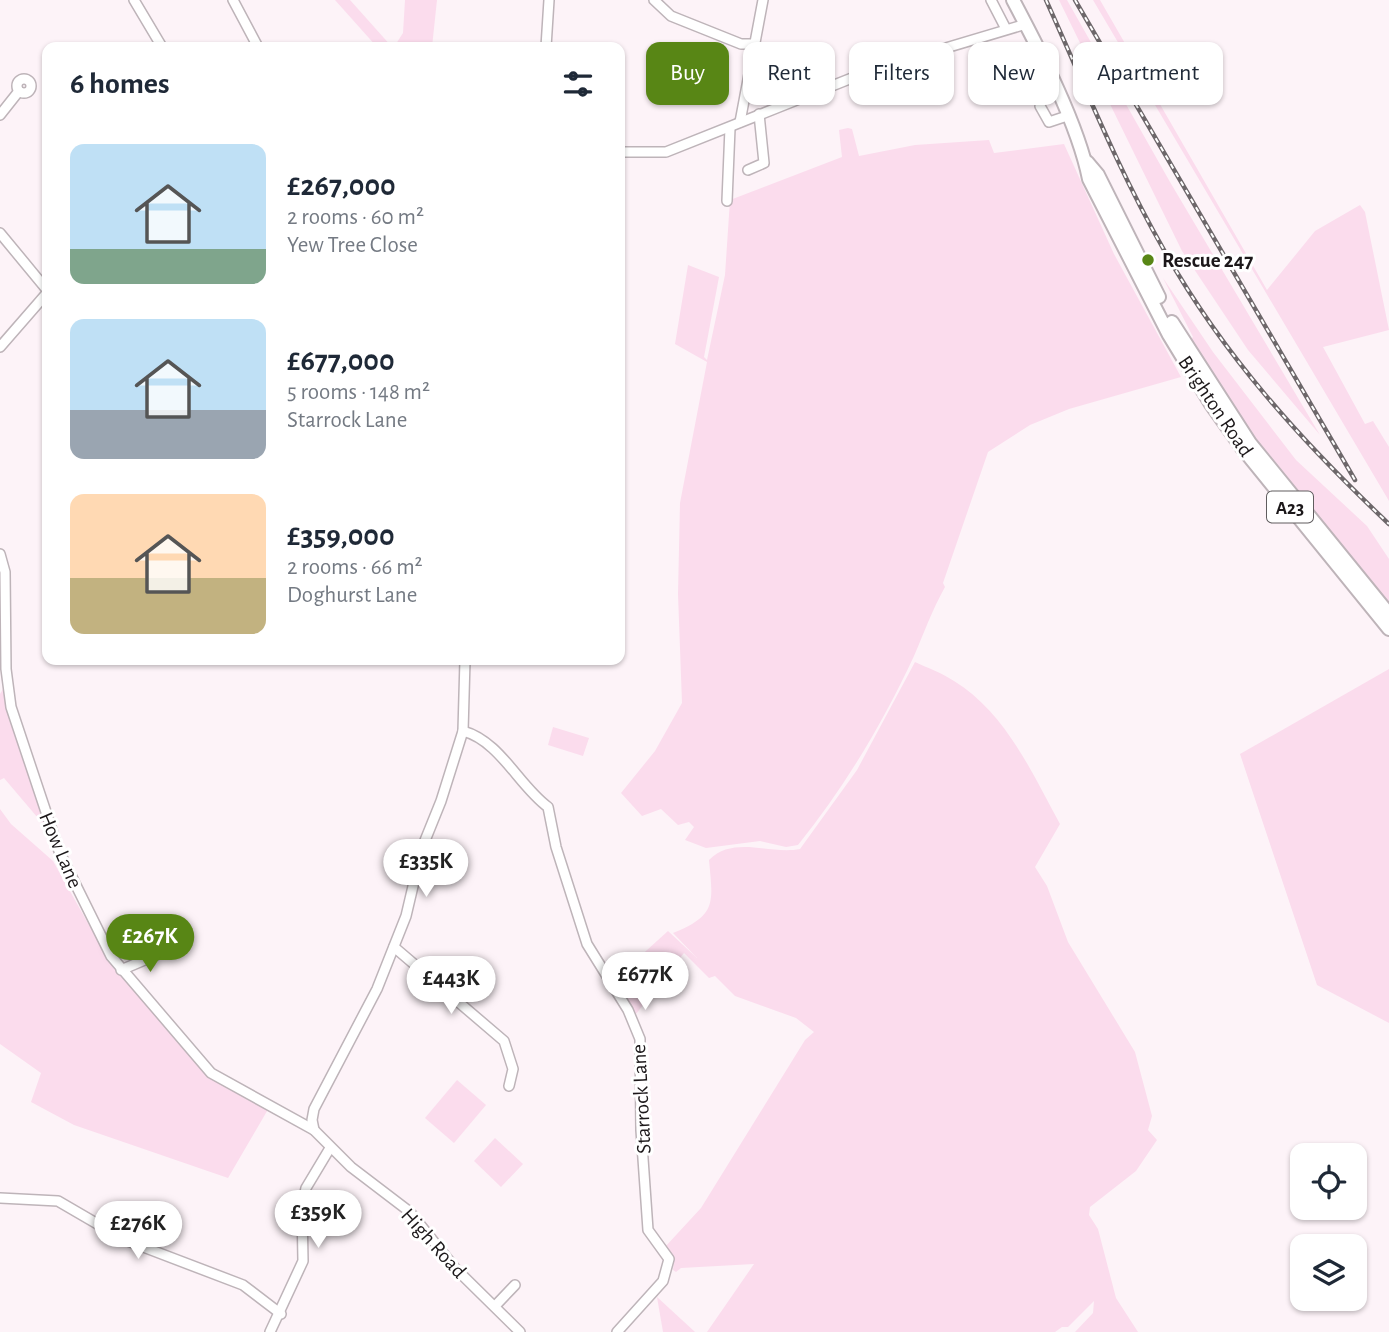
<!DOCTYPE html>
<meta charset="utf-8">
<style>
:root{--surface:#fff;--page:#f6f6f7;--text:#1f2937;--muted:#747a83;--accent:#588615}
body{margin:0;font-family:"Alegreya Sans",sans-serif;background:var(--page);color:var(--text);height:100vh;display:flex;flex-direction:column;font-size:26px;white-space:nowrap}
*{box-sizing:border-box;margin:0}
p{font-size:23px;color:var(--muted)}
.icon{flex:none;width:38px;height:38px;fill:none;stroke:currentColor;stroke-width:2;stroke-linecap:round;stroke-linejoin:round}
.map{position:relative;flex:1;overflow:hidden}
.sheet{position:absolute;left:42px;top:42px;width:583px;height:623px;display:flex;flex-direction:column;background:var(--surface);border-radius:14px;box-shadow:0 2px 5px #0004}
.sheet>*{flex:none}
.top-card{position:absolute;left:646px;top:42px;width:637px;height:63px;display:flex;gap:14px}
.controls{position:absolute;left:1290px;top:1143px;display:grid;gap:14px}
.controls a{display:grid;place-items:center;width:77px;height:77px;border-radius:14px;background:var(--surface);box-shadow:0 2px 5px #0004;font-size:35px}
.price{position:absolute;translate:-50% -60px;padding:0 16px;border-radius:24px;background:#fff;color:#222;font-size:23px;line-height:46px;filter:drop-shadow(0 2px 4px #0008)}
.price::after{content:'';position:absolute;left:50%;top:42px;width:21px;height:16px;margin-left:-10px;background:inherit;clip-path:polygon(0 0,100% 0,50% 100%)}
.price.selected{background:var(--accent);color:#fff}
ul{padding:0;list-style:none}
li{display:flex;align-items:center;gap:21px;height:175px;padding:0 28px}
li span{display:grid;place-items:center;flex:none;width:196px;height:140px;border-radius:14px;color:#555}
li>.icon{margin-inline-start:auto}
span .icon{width:84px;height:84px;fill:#fffc;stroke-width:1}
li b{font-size:30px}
h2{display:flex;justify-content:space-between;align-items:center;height:84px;padding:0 28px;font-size:30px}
.chip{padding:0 24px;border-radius:14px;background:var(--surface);box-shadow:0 2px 5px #0004;font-size:24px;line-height:63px}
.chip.selected{background:var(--accent);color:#fff}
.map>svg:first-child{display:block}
.green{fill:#fbdced}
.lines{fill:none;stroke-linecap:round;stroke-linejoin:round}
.minor-casing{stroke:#beb4b9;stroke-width:12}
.highway-casing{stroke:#beb4b9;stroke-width:16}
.minor{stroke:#fff;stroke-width:9}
.highway{stroke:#fff;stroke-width:12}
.rail-casing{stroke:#6d676a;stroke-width:4.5}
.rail{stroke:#fff;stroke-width:2;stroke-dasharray:5;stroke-linecap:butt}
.poi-dot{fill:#588615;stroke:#fff;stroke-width:2.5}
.labels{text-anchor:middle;stroke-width:6;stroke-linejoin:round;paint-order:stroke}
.shield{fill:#fff;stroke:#605d5f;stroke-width:2}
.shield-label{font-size:19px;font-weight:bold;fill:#1c181a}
.poi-label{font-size:21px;font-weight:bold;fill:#1c181a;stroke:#fff;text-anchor:start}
.street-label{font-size:21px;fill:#1c181a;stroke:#fff}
</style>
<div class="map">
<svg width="1389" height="1332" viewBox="0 0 1389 1332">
<rect width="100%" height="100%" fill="#fdf3f8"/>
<g class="green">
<polygon points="335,0 350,0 392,47 377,47"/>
<polygon points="405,0 437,0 432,47 394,47 403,33"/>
<polygon points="1059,0 1067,0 1170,182 1320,435 1248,350 1182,251"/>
<polygon points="1093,0 1100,0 1267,290 1315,231 1360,205 1365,212 1389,330 1323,347 1365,424 1373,421 1389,447 1389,501"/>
<path d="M 848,128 L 852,129 L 859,156 L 915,145 L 989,140 L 994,153 L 1064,144 L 1114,254 L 1181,377 L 1069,409 L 1030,425 L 988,452 L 943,583 L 945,587 C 932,610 924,633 914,656 C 883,723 844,788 798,845 L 786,847 L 760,841 L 706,848 L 685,840 L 694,827 L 689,822 L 678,825 L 661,809 L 642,816 L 621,793 L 655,751 L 682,703 L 678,594 L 680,503 L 707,362 L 675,344 L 688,265 L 719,277 L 704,357 L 707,360 L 725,275 L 730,200 L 842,157 L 839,130 Z"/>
<polygon points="1163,278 1213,352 1296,460 1367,526 1389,559 1389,605 1255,442 1188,342 1193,337"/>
<path d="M 915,662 C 928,668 942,673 954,681 C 1006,713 1032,773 1060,824 L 1035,867 L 1047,886 L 1068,942 L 1135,1052 L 1152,1116 L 1148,1130 L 1157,1140 L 1136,1171 L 1090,1207 L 1089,1215 L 1098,1229 L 1116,1298 L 1138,1332 L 1075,1332 L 1093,1313 L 1094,1301 L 1068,1327 L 1062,1327 L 1055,1332 L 707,1332 L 754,1264 L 681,1268 L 676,1272 L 673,1270 L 674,1260 L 665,1247 L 701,1208 L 805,1040 L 814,1032 L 796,1018 L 735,996 L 715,976 L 709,978 L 684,953 L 636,1014 L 615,979 L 668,931 L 697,958 L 673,933 C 717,915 713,903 709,860 C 734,835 770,855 800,849 L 857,770 Z"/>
<polygon points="1389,669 1389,1023 1317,985 1240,754"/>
<polygon points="8,681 18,744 49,831 4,778 0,780 0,694"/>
<polygon points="553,727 589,738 583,756 548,745"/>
<polygon points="0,809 11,824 53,861 107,957 126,981 211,1074 270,1106 228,1178 74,1125 31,1102 41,1073 0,1044"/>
<polygon points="457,1080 486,1105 454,1143 425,1118"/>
<polygon points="495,1138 523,1164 501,1187 474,1161"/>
<polygon points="657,1297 695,1332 663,1332"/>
</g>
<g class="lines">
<g class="minor-casing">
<g id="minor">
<polyline points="134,0 162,47"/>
<polyline points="233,0 258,47"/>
<polyline points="654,0 671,16 741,44 753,44"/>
<polyline points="991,0 1006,29"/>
<polyline points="546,47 549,0"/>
<circle cx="24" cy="86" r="7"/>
<polyline points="1040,106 1049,122 1067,116"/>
<polyline points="0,115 19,91"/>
<polyline points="740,122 763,0"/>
<polyline points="620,152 666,152 872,70 1026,24"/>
<polyline points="748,170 764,163 759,114"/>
<polyline points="727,201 730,128"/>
<polyline points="0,233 47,290"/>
<polyline points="0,347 47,293"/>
<polyline points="0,554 5,572 6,669 11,707 59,851 111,956 211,1073 314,1130 351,1167 410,1212 455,1268 520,1332"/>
<path d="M 463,731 C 500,741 519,786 548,807 L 556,847 L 587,944 L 628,1010 L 640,1039 L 641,1130 L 648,1230 L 669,1259 L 663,1281 L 617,1332"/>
<polyline points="394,947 504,1041 513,1069 509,1086"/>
<polyline points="121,970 168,950"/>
<polyline points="314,1130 312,1120 314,1109 377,989 406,916 422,848 441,801 463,731 465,660"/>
<polyline points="0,1198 58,1201 125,1240 243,1285 281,1314"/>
<polyline points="495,1306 515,1285"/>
<polyline points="270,1332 303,1261 302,1207 306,1188 330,1148"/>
</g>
</g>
<g class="highway-casing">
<g id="highway">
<path d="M 1013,0 C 1040,51 1078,124 1089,179 L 1169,335 L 1211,404 L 1243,449 L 1389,629"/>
<polyline points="1087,162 1098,175 1159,297"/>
<polyline points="1172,322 1250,443 1389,614"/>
</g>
</g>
<use href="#minor" class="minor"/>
<use href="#highway" class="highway"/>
<g class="rail-casing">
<g id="rail">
<path d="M 1046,0 C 1084,84 1118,170 1164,250 C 1223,355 1302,442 1389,524"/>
<polyline points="1075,0 1355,480"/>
</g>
</g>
<use href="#rail" class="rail"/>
</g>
<circle class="poi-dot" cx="1148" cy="260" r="7"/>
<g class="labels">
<rect class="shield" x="1267" y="491.5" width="46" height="31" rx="5"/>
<g class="shield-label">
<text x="1290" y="514">A23</text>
</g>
<g class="poi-label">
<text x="1162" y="267">Rescue 247</text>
</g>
<g class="street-label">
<text transform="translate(1216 406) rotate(56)" y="7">Brighton Road</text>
<text transform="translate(61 850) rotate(67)" y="7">How Lane</text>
<text transform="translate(641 1099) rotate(-93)" y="7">Starrock Lane</text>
<text transform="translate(434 1243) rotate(48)" y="7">High Road</text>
</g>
</g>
</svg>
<div class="controls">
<a><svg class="icon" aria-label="locate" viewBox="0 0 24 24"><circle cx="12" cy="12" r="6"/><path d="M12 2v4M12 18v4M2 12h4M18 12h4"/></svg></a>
<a><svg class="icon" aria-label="layers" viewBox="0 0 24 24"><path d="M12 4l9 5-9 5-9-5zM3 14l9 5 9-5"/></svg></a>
</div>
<b class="price" style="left:426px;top:899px">£335K</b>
<b class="price selected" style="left:150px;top:974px">£267K</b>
<b class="price" style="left:645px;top:1012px">£677K</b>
<b class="price" style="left:451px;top:1016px">£443K</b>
<b class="price" style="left:318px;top:1250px">£359K</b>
<b class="price" style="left:138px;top:1261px">£276K</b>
<div class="top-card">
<a class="chip selected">Buy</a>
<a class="chip">Rent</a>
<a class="chip">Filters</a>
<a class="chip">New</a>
<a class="chip">Apartment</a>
</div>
<section class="sheet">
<h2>6 homes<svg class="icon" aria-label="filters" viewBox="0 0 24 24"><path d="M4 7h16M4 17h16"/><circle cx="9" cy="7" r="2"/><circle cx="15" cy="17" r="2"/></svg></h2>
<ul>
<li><span style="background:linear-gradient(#bfe0f5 75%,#7fa58c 0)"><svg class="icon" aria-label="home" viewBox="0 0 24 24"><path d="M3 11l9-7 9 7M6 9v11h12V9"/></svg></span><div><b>£267,000</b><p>2 rooms · 60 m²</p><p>Yew Tree Close</p></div></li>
<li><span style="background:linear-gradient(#bfe0f5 65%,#9aa5b1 0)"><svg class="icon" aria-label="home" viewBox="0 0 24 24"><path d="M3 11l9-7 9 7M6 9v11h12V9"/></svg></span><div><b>£677,000</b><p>5 rooms · 148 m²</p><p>Starrock Lane</p></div></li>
<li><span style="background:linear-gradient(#ffd9b3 60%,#c2b280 0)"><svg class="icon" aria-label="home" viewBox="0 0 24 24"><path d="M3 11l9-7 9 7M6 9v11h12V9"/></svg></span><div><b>£359,000</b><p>2 rooms · 66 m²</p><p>Doghurst Lane</p></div></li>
</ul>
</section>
</div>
